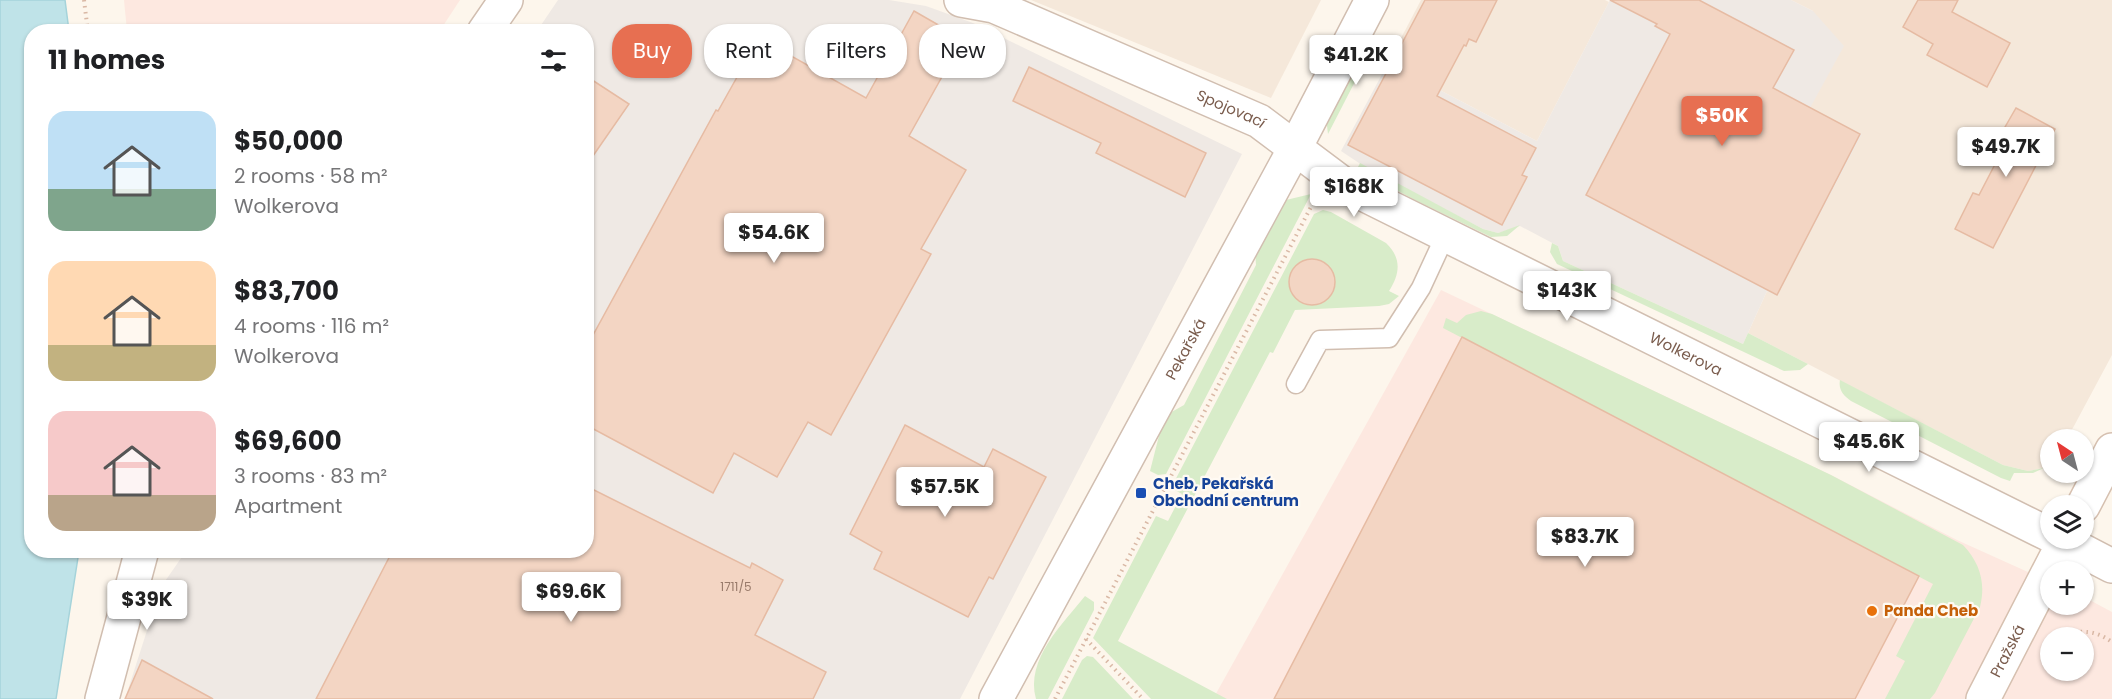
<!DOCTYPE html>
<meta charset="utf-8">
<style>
:root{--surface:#fff;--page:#f2f2f2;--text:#202124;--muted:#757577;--accent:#e76f51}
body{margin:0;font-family:Poppins,sans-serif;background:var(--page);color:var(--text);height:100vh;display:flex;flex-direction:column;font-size:22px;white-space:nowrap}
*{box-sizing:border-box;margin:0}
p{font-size:20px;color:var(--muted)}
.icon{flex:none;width:33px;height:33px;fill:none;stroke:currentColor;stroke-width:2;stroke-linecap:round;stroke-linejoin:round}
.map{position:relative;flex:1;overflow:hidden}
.drawer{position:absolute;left:24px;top:24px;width:570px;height:534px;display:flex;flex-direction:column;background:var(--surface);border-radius:24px;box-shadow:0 2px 4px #0004}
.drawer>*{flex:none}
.hud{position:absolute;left:612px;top:24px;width:570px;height:54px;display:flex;gap:12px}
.needle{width:39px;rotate:324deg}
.fabs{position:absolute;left:2040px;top:429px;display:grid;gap:12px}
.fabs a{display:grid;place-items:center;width:54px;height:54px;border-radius:50%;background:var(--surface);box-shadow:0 2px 4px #0004;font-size:30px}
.price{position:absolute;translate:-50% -51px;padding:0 14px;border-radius:6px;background:#fff;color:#222;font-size:20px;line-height:39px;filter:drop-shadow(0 2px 3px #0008)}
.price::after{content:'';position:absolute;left:50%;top:36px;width:18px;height:14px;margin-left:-9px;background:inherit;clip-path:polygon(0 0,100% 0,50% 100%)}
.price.active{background:var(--accent);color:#fff}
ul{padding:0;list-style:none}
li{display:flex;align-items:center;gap:18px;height:150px;padding:0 24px}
li span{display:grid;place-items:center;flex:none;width:168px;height:120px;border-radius:18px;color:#555}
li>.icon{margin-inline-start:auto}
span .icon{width:72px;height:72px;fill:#fffc;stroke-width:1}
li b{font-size:26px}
h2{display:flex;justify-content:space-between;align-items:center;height:72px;padding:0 24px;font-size:26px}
.chip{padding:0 21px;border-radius:24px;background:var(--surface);box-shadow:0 2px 4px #0004;font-size:21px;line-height:54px}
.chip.active{background:var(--accent);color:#fff}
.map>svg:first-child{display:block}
.residential{fill:#f5e8da}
.commercial{fill:#fde8e0;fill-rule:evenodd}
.industrial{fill:#efe9e4}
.green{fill:#d8ecc9}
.water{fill:#bfe3e8;stroke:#a5d3da;stroke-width:1.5}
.building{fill:#f3d5c3;stroke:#e6bba3;stroke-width:1.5}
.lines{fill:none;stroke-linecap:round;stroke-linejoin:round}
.service-casing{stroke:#d1beb0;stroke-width:21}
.minor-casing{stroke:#d1beb0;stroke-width:36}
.secondary-casing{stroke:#d6c0b0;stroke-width:36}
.path{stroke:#d9b8a5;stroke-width:4;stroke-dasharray:1.5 4.5;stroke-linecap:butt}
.service{stroke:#fff;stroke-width:18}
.minor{stroke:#fff;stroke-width:33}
.secondary{stroke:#fff;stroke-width:33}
.transit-dot{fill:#1a4fb4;stroke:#fffaf3;stroke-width:2}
.food-dot{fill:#e8710a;stroke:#fffaf3;stroke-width:2}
.labels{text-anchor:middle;stroke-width:4.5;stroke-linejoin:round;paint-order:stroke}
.number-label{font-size:12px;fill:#987a6a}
.street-label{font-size:15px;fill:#7a5c4d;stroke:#fffaf3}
.transit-label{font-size:15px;font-weight:bold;fill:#164399;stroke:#fffaf3;text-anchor:start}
.food-label{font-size:15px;font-weight:bold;fill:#c56008;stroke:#fffaf3;text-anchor:start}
</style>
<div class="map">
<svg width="2112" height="699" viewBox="0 0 2112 699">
<rect width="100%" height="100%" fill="#fdf6ec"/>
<g class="residential">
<polygon points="1031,0 1321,0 1271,98"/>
<polygon points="1421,0 1605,0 1609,2 1537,141 1388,63"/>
<polygon points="1791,0 2112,0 2112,355 2067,439 2050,440 2050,464 2044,468 2028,471 2003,465 1748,333 1767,291 1777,295 1861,134 1810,108 1813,11"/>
</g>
<g class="commercial">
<polygon points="124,0 460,0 439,32 127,31"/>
<path d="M 1441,290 L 1831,475 L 1957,540 L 2050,582 L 2050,604 L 2084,604 L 2084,597 L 2112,612 L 2112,699 L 1213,699 ZM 2050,638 L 2084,638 L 2084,670 L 2050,670 Z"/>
</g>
<g class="industrial">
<polygon points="558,0 889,0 926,6 973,23 1242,154 960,699 125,699 161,587 186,551 586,550 586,32 537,31"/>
<polygon points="1610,0 1791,0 1813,11 1844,46 1810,108 1862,134 1777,296 1767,291 1743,344 1563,261 1558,246 1520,226 1498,233 1483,229 1365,167 1341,151 1388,63 1537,141"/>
</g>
<g class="green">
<polygon points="1362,68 1328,134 1326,118 1346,79"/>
<polygon points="1360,163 1483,229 1498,233 1520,225 1507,236 1491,237 1415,200 1357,169"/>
<polygon points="1311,194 1166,474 1158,475 1150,471 1163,420 1168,414 1184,405 1256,265 1255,249 1286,200"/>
<path d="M 1323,210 L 1331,212 L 1386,243 C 1402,258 1400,274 1389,291 L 1399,296 L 1389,304 L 1379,306 L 1295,310 L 1273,353 L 1270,352 L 1118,641 L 1227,699 L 1151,699 L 1093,638 L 1156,516 L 1168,521 L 1182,494 L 1171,488 L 1314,214 Z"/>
<polygon points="1552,243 1558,246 1563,261 1743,344 1748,333 1808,364 1800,370 1784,371 1557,264 1550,252"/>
<path d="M 1481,311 L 1492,314 L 1831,475 L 1963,545 C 1980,563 1986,583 1980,607 L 1935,693 L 1930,699 L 1885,699 L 1905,661 L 1896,656 L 1933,584 L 1443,328 L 1446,318 L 1457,323 L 1466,315 Z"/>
<path d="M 1840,380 L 2003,465 L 2028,471 L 2044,468 L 2033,473 L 2014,473 L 2010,481 L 2001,478 L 1851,401 C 1844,396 1838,390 1840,380 Z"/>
<path d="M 1085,596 L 1094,602 L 1094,610 L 1048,699 L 1036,699 C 1025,659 1063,624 1085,596 Z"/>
<polygon points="1087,656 1093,657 1133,699 1062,699 1082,660"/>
</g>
<polygon class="water" points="0,0 65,0 69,31 32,32 32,550 79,551 56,699 0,699"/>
<g class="building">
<polygon points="1425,0 1497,0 1476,42 1469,39 1466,46 1464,45 1437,96 1536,148 1522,175 1527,177 1502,225 1348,145"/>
<polygon points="1610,0 1699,0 1794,50 1773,88 1860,134 1777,295 1586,195 1670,34 1655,26 1657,24"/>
<polygon points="1918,0 1958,0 1952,12 2010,43 1987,87 1927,55 1933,44 1903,27"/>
<polygon points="914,11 963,39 909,136 966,170 921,249 931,254 831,435 808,422 777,477 734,453 713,493 586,425 586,348 716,110 718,111 759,38 866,98"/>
<polygon points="1029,67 1206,153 1185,197 1096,153 1101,143 1013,101"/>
<polygon points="586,76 629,104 586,166"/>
<polygon points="2016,108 2055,129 1993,248 1955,229 1973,193 1979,195 2005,145 1997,141"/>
<circle cx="1312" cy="282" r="23"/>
<polygon points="1462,337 1919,576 1855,699 1274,699"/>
<polygon points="905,425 984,467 993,449 1046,477 993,579 989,577 968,617 874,569 882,552 850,534"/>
<polygon points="586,486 750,568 752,563 783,580 755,635 826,672 813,699 316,699 393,550 586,550"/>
<polygon points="142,660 213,699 125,699"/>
</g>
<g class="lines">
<g class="service-casing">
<polyline id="service" points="1296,384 1320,340 1389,338 1421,288 1446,234"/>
</g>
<g class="minor-casing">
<g id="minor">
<path id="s1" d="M 961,0 L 994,6 L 1259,121 L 1343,184 L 2050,535"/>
<polyline points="484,32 506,0"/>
<polyline points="2058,538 2112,566"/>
<polyline points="102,699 142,550"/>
<path id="s2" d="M 996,699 L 1295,148 L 1372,0"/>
</g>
</g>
<g class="secondary-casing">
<g id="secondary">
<polyline points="2083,506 2112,450"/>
<path id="s3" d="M 1983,699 L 2066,538"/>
</g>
</g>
<g class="path">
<polyline points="84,0 88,32"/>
<path d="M 2059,638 L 2061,634 C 2083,631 2093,629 2112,642"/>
<polyline points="1086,639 1143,699"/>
<polyline points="1055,699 1312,205"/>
</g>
<use href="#service" class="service"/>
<use href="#minor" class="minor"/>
<use href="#secondary" class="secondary"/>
</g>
<rect class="transit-dot" x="1135" y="487" width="12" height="12" rx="3"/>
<circle class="food-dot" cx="1872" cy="611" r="6"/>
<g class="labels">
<g class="number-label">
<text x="736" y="591">1711/5</text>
</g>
<g class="street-label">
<text dy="5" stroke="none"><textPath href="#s1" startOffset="292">Spojovací</textPath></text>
<text dy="5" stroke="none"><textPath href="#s2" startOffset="398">Pekařská</textPath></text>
<text dy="5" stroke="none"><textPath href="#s1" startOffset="810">Wolkerova</textPath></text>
<text dy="5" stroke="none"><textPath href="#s3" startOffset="54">Pražská</textPath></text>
</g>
<g class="transit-label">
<text x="1153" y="489">Cheb, Pekařská<tspan x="1153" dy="17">Obchodní centrum</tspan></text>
</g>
<g class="food-label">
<text x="1884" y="616">Panda Cheb</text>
</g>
</g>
</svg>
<div class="fabs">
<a><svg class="needle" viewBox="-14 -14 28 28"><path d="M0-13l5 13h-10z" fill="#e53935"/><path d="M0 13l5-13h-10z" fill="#757577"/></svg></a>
<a><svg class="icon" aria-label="layers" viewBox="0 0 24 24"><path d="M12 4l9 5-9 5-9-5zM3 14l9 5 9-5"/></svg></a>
<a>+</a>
<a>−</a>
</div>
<b class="price" style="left:1356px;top:86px">$41.2K</b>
<b class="price active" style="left:1722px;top:147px">$50K</b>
<b class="price" style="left:2006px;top:178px">$49.7K</b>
<b class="price" style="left:1354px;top:218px">$168K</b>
<b class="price" style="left:774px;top:264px">$54.6K</b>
<b class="price" style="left:1567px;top:322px">$143K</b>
<b class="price" style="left:1869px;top:473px">$45.6K</b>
<b class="price" style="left:945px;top:518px">$57.5K</b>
<b class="price" style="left:1585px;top:568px">$83.7K</b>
<b class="price" style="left:571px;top:623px">$69.6K</b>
<b class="price" style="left:147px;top:631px">$39K</b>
<div class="hud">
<a class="chip active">Buy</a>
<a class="chip">Rent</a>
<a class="chip">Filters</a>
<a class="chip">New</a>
</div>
<section class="drawer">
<h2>11 homes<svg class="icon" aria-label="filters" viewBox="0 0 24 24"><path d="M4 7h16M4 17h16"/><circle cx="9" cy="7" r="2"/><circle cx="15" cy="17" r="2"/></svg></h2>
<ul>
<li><span style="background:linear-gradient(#bfe0f5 65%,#7fa58c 0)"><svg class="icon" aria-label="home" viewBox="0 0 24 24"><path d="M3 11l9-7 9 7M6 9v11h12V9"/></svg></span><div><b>$50,000</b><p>2 rooms · 58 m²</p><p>Wolkerova</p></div></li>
<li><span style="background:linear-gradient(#ffd9b3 70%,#c2b280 0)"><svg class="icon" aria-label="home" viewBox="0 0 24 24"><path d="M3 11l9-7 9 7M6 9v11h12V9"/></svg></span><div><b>$83,700</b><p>4 rooms · 116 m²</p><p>Wolkerova</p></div></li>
<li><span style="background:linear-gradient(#f6c9c9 70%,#b9a48a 0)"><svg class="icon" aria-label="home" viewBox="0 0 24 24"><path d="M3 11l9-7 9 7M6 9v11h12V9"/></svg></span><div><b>$69,600</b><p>3 rooms · 83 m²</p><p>Apartment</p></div></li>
</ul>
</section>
</div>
